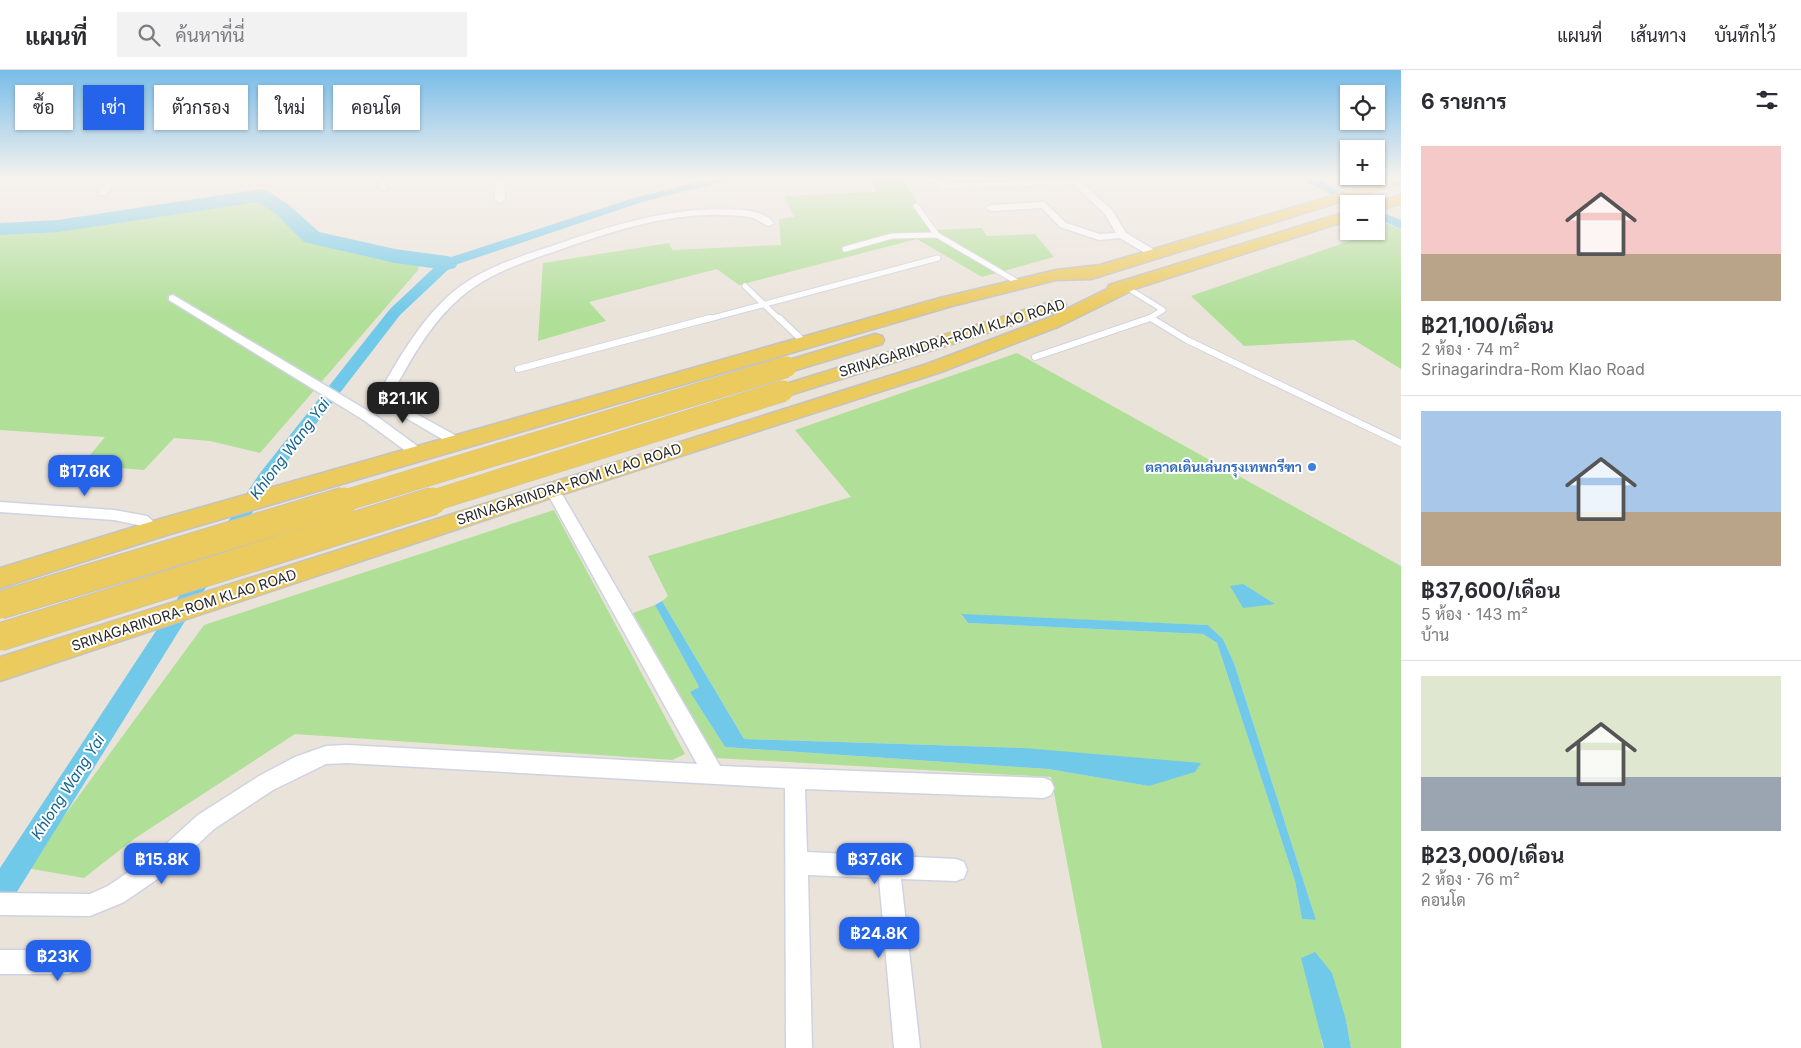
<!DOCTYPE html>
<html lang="th">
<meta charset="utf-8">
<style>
:root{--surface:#fff;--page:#f2f2f3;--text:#2b2b33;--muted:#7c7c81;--line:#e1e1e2;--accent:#2563eb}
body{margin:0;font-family:Inter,Sarabun,sans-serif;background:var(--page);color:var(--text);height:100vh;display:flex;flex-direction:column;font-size:19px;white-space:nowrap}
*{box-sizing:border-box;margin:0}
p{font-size:16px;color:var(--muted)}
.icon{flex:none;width:28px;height:28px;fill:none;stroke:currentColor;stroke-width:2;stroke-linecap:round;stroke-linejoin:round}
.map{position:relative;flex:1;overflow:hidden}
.side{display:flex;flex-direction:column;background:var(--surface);width:400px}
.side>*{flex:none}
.top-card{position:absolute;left:15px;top:15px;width:475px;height:45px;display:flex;gap:10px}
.fabs{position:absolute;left:1340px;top:15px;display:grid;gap:10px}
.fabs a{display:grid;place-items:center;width:45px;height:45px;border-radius:0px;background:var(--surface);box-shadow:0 1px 4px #0004;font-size:25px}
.price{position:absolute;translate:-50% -42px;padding:0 11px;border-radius:10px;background:var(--accent);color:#fff;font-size:16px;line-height:32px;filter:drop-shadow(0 1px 2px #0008)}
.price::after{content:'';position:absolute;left:50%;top:30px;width:15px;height:11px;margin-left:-8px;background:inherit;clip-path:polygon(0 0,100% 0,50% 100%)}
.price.active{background:#222;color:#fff}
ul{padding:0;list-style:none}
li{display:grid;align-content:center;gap:10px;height:265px;padding:0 20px}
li+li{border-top:1px solid var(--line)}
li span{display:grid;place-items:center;height:155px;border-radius:0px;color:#555}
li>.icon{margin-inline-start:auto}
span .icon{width:90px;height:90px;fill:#fffc;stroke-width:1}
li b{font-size:21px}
h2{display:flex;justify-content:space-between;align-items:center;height:60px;padding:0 20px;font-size:21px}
.chip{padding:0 18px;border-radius:0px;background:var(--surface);box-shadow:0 1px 4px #0004;font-size:18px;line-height:45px}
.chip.active{background:var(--accent);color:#fff}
header{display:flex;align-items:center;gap:30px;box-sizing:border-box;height:70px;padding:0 25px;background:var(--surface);border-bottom:1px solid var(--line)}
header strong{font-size:24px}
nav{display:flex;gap:28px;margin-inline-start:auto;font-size:18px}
.search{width:350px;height:45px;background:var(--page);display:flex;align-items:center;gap:12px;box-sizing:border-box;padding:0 18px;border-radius:0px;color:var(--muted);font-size:19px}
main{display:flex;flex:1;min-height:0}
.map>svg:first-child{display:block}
.green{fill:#b0df98;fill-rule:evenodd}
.water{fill:#70c9e9}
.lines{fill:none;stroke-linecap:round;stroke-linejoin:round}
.canal{fill:#70c9e9;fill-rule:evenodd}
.river{fill:#70c9e9;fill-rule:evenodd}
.lane-far1-casing{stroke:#cfd3e1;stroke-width:7}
.lane-casing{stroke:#cfd3e1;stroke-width:8}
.street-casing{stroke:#cfd3e1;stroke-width:3}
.primary-casing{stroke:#c3c3c3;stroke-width:3}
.lane-far1{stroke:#fff;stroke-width:5}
.lane{stroke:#fff;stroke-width:6}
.street{fill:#fff;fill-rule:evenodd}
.primary{fill:#ebca5e;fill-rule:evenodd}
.primary-bridge-far1-casing{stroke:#c3c3c3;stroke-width:22;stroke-linecap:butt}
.primary-bridge-casing{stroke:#c3c3c3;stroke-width:29;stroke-linecap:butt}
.primary-bridge-far1{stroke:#ebca5e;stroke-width:21}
.primary-bridge{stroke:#ebca5e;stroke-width:27}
.shop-dot{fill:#3f7fe0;stroke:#fff;stroke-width:2}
.labels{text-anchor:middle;stroke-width:4;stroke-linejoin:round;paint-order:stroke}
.street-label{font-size:14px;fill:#282828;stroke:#fff}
.shop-label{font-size:14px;font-weight:bold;fill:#366cbe;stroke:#fff;text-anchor:end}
.water-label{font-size:15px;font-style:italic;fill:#126692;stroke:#fff}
</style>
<header>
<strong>แผนที่</strong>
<div class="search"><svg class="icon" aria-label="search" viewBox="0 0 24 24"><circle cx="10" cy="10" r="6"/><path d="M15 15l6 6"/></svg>ค้นหาที่นี่</div>
<nav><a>แผนที่</a><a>เส้นทาง</a><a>บันทึกไว้</a></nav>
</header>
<main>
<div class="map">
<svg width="1401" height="978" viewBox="0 0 1401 978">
<rect width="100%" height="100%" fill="#eae3da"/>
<g class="green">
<polygon points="869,109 902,109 935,160 982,158 987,166 1035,164 1054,187 982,207 917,169 739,215 717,199 589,232 606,251 538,271 543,193 669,173 672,180 781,175 779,149 794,147 784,126 877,122"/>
<polygon points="259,128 309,171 369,187 419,195 418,200 260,383 210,371 174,368 144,400 96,396 99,388 90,385 105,367 0,360 0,161 73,157"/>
<polygon points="1376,149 1401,160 1401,299 1354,270 1244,276 1191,226 1358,168 1338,160 1349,157 1349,161 1376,161"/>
<path d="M 1017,283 L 1401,496 L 1401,978 L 1351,978 L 1346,950 L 1321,970 L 1324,978 L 1102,978 L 1051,707 L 716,688 L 633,543 L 655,535 L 699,617 L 690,622 L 725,677 L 1048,699 L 1149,716 L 1024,678 L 744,669 L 662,531 L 668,526 L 648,486 L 851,427 L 795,360 ZM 961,545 L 1208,555 L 1223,569 L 1234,593 L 1316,850 L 1302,849 L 1295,811 L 1217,573 L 1203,564 L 968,553 Z"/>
<polygon points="554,440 685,684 672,690 295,664 134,769 84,808 26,798 204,555"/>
</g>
<g class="water">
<polygon points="1243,514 1275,534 1243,538 1230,516"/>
<polygon points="662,531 744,669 1024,678 1201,693 1195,702 1149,716 1048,699 725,677 690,622 699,617 655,535"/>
<polygon points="961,544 1208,555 1223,569 1234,593 1316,850 1302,849 1295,811 1217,573 1203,564 968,553"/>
<polygon points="1315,882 1332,903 1346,950 1351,978 1324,978 1301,888"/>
</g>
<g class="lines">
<g class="canal">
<polygon points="710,109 727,109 725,111 642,132 452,196 400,245 272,411 10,833 0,837 0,798 260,403 390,239 442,190 634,128"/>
<polygon points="1302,109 1316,109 1364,134 1349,134"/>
<polygon points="1376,140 1401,150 1401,159 1376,148"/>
</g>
<polygon class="river" points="261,119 268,121 289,135 319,162 395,179 447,186 455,188 458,193 455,198 447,200 395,193 304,172 275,143 257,132 58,162 0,165 0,153 58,150"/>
<g class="lane-far1-casing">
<g id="lane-far1">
<polyline points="935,109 941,116 1076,112"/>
<polyline points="916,136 937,165 1019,213"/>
<polyline points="845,179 892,166 937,165"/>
<polyline points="745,216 780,250"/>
<polyline points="1126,217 1163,240 1146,250"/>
<polyline points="1151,248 1154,250"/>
<polyline points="705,250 938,188"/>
</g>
</g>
<g class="lane-casing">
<g id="lane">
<polyline points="779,248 804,272"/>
<polyline points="1151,248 1187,270 1401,373"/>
<polyline points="1035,287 1150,248"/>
<polyline points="518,299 710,248"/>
</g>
</g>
<g class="street-casing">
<g id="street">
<polygon points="110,109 119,109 105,125 99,125 99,121"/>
<polygon points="377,109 385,109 387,120 381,120"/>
<polygon points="496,109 504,109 505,130 500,133 495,130"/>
<polygon points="1068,109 1077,109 1112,140 1126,163 1158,182 1158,186 1150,186 1120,168 1099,170 1060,157 1042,138 991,141 986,138 991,135 1044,132 1066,153 1100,164 1116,163 1105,144"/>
<path d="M 714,139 C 733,140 761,137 774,153 L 769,156 C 762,154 757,148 749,147 C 681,138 619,159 556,181 C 523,192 488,204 461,227 C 429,254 409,293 389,329 L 464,370 L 466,373 L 464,376 L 454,376 L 375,330 C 397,292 419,251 453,222 C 481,199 518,187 552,176 C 606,157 657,141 714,139 Z"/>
<polygon points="173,225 375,345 424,381 426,384 424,387 414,387 365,351 169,230 169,226"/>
<polygon points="552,414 559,419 720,696 1044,708 1051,711 1054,718 1051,725 1044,728 805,719 807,782 956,789 964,792 967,800 964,808 956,811 901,809 920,978 894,978 879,808 808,805 812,978 786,978 785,718 347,693 326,694 273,720 214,759 172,799 124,832 90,846 0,845 0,823 90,824 108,816 156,783 198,745 259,706 295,687 326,676 347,675 697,694 545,419"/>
<polygon points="0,432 114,440 147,446 163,460 161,464 155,466 138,455 114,450 0,442"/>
<polygon points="0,880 69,880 77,884 81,892 77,900 69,904 0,904"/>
</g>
</g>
<g class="primary-casing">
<g id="primary">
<polygon points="1388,109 1401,109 1401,113 1091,209 1056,210 952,236 167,465 0,518 0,498 160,449 940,228 1056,200 1100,195"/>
<polygon points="1401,125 1401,134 1376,141 1376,134 1371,134"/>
<polygon points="1349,141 1349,150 1137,218 1060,256 941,302 560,425 0,611 0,587 927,294 1048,248 1107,219 1109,215"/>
<polygon points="1057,230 1063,231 1066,235 1063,239 790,325 783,327 776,325 773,321 776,317"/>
<polygon points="875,264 882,266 884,270 882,274 786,303 779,301 776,297 779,293"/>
</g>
</g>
<use href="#lane-far1" class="lane-far1"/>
<use href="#lane" class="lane"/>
<use href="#street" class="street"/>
<use href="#primary" class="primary"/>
<g class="primary-bridge-far1-casing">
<g id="primary-bridge-far1">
<polyline points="340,432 786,297"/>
<polyline points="429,432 783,321"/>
</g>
</g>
<g class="primary-bridge-casing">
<g id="primary-bridge">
<polyline points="0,535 344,431"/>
<polyline points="0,567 433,431"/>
</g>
</g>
<use href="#primary-bridge-far1" class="primary-bridge-far1"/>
<use href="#primary-bridge" class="primary-bridge"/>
</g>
<linearGradient id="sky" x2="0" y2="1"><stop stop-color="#78bce8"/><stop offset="0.44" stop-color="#f6f2ee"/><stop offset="1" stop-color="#f6f2ee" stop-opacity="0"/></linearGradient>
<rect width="1401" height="245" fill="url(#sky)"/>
<circle class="shop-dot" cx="1312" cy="397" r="5"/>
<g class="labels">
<g class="street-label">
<text transform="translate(952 268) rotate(-17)" y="5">SRINAGARINDRA-ROM KLAO ROAD</text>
<text transform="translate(569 414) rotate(-18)" y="5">SRINAGARINDRA-ROM KLAO ROAD</text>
<text transform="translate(184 540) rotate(-18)" y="5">SRINAGARINDRA-ROM KLAO ROAD</text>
</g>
<g class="shop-label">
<text x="1302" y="402">ตลาดเดินเล่นกรุงเทพกรีฑา</text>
</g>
<g class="water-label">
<text transform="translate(290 379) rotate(-53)" y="5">Khlong Wang Yai</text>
<text transform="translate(68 717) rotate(-57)" y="5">Khlong Wang Yai</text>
</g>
</g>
</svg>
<div class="fabs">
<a><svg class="icon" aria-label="locate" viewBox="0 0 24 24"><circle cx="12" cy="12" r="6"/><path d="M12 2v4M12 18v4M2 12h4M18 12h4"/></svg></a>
<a>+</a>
<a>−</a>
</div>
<b class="price active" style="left:403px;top:354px">฿21.1K</b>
<b class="price" style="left:85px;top:427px">฿17.6K</b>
<b class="price" style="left:162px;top:815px">฿15.8K</b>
<b class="price" style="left:875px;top:815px">฿37.6K</b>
<b class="price" style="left:879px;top:889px">฿24.8K</b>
<b class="price" style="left:58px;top:912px">฿23K</b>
<div class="top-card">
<a class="chip">ซื้อ</a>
<a class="chip active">เช่า</a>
<a class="chip">ตัวกรอง</a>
<a class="chip">ใหม่</a>
<a class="chip">คอนโด</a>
</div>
</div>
<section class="side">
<h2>6 รายการ<svg class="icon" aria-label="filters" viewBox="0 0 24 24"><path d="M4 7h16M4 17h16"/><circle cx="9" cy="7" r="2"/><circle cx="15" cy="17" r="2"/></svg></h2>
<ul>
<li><span style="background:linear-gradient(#f6c9c9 70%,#b9a48a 0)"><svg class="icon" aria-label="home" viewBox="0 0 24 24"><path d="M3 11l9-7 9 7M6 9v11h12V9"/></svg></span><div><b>฿21,100/เดือน</b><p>2 ห้อง · 74 m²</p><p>Srinagarindra-Rom Klao Road</p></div></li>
<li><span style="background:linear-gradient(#a9c7e8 65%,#b9a48a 0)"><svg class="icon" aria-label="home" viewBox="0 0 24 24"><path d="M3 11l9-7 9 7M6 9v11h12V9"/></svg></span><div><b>฿37,600/เดือน</b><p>5 ห้อง · 143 m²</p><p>บ้าน</p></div></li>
<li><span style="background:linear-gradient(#dfe7d0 65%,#9aa5b1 0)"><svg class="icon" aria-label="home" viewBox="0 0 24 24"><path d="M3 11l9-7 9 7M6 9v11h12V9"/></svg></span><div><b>฿23,000/เดือน</b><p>2 ห้อง · 76 m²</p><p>คอนโด</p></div></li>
</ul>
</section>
</main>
